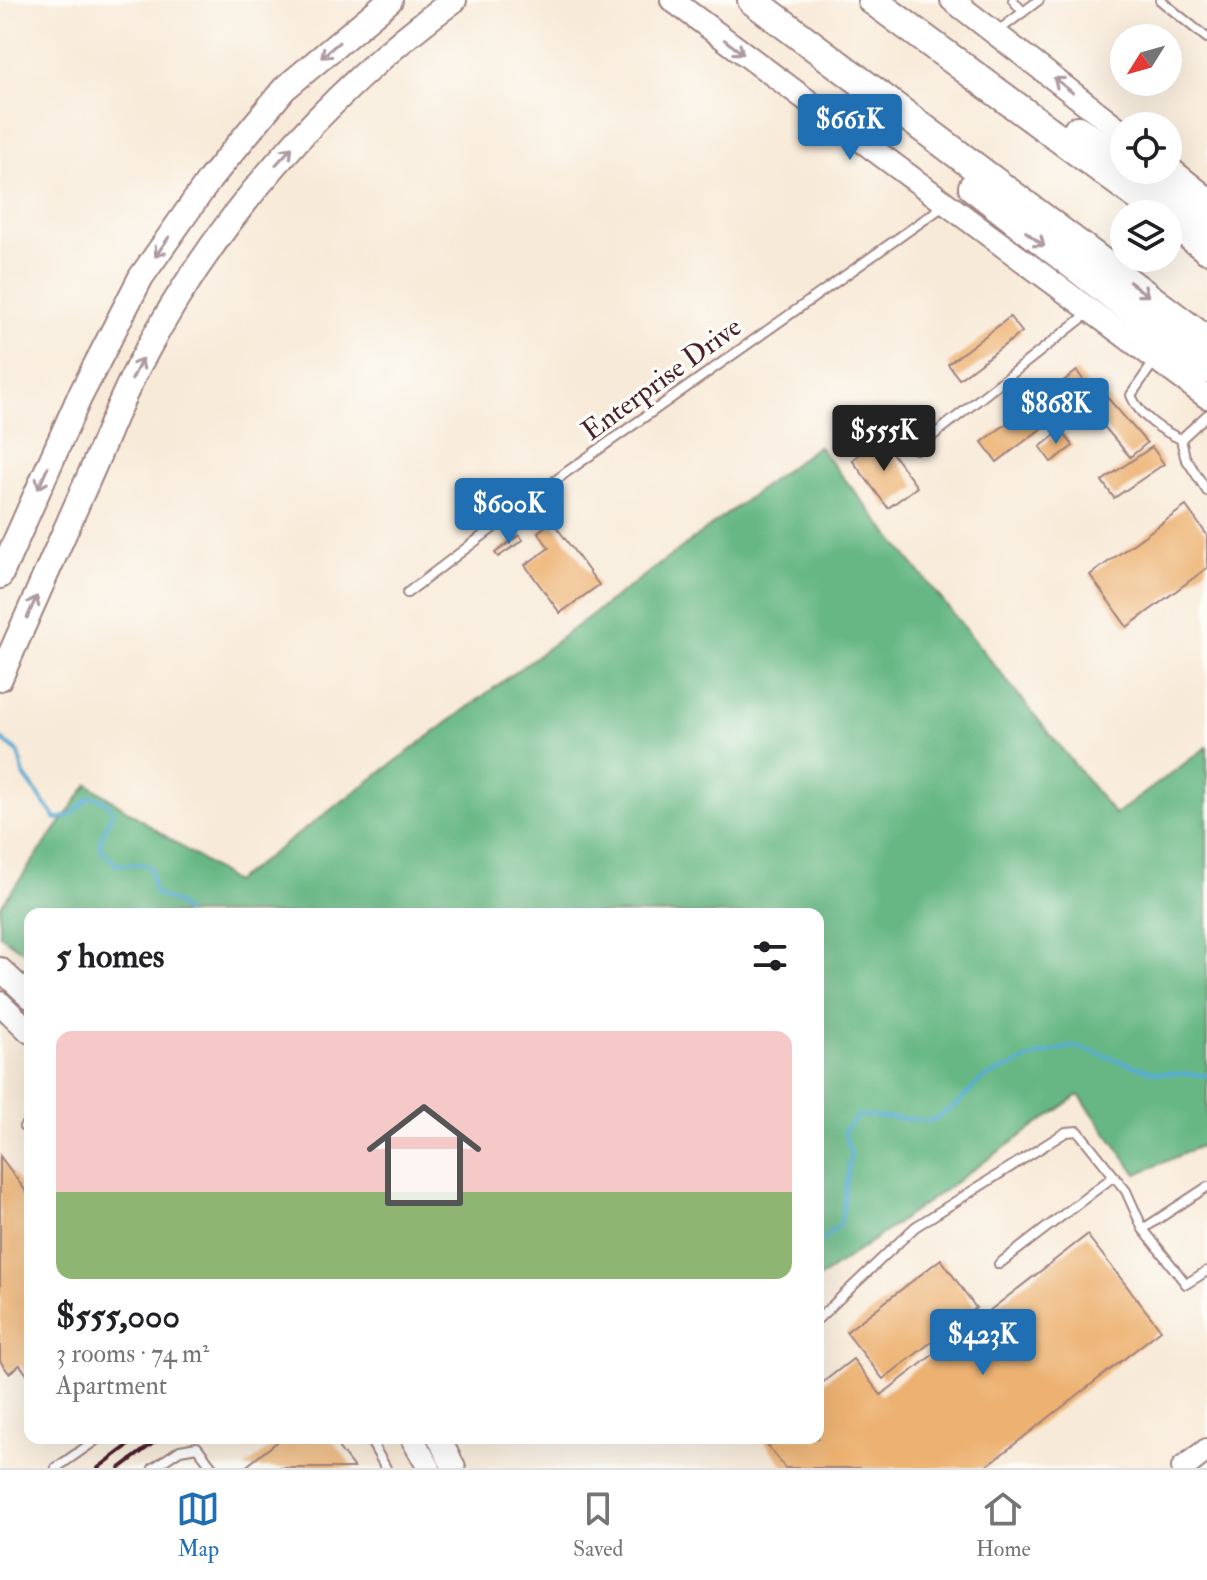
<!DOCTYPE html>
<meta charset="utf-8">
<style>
:root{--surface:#fff;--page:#f2f2f2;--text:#202124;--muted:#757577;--line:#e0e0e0;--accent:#1f6fb2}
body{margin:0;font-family:"IM FELL Double Pica",serif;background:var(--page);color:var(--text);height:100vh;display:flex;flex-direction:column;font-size:30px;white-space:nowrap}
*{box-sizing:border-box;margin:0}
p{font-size:26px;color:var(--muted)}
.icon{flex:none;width:44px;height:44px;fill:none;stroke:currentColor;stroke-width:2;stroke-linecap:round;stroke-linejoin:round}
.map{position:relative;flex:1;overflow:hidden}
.sheet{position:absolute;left:24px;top:908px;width:800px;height:536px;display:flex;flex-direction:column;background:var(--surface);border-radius:16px;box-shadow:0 8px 32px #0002}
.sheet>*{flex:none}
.needle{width:52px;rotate:233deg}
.fabs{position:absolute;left:1110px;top:24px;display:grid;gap:16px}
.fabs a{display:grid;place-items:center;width:72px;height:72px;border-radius:50%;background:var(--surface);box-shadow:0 8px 32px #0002;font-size:40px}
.price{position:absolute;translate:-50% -68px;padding:0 18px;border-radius:8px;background:var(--accent);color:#fff;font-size:26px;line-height:52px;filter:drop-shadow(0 2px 4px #0008)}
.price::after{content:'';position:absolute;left:50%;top:48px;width:24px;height:18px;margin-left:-12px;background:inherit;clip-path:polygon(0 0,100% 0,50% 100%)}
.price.selected{background:#222;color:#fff}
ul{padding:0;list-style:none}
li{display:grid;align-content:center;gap:16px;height:424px;padding:0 32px}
li span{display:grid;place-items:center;height:248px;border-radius:16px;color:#555}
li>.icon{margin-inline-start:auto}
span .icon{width:144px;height:144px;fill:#fffc;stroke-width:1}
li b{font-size:34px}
h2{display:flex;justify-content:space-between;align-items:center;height:96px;padding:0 32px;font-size:34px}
.dock{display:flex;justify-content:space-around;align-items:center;height:112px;border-top:2px solid var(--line);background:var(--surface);font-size:22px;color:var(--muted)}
.dock a{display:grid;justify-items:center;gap:4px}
.dock .selected{color:var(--accent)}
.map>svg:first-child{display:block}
.forest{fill:#66b783;stroke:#586b57;stroke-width:2}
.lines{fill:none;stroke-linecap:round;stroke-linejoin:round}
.stream{stroke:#57acd3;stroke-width:4}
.building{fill:#edb272}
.lane-casing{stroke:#a18482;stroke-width:12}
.secondary-casing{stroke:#a18482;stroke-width:26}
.primary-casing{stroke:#a18482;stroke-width:28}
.highway-casing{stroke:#a18482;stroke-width:32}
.lane{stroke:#fff;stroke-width:8}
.secondary{stroke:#fff;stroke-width:22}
.primary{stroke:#fff;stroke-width:24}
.highway{stroke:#fff;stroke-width:28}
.rail{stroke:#4a1f2b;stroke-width:4}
.oneway{stroke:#ae9aa0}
.labels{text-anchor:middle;stroke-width:7;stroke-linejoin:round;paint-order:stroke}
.street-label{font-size:28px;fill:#4a1f2b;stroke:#fdfcf7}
</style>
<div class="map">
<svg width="1207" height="1468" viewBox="0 0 1207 1468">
<rect width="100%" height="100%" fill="#fdfcf7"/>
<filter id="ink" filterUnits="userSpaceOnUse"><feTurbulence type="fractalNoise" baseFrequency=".0125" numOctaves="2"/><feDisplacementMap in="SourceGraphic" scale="16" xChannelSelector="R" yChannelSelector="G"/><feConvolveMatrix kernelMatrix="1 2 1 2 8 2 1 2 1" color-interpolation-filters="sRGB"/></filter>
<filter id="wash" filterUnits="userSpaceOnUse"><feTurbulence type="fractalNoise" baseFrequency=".006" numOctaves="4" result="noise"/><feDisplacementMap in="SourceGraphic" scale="32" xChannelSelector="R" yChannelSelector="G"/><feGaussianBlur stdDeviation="1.8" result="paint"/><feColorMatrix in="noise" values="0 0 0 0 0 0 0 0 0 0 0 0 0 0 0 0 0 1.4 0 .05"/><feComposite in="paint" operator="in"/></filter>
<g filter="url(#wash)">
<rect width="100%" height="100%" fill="#f8ead8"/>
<polygon class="forest" points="818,446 1115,815 1207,747 1207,1143 1137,1174 1079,1095 818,1279 818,914 30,914 30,956 0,935 0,907 88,784 234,882"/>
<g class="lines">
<g class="stream">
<path d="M 0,738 L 18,752 L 24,775 L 56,819 L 70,816 L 90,797 C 101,798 108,801 113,812 L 100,840 L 101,850 L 117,865 L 143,864 L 150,867 L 154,893 L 178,904 L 186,914"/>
<polyline points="818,1244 841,1223 851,1154 844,1130 859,1115 931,1121 955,1106 982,1079 1039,1055 1075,1046 1156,1073 1207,1075"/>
</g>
</g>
<g id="blocks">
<g class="building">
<polygon points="1010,317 1022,332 959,379 948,364"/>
<polygon points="1077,371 1091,391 997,462 982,442"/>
<polygon points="1106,396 1147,443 1130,457 1090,410"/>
<polygon points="1061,430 1073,446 1051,462 1040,447"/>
<polygon points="881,438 917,487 888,508 852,460"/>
<polygon points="1152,447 1164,464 1114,498 1102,481"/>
<polygon points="1186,506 1207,535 1207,568 1127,627 1090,575"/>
<polygon points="552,521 599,585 560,613 525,565 549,548 538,532"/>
<polygon points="519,535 523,540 498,557 495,553"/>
<polygon points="0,1156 30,1197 30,1379 20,1365 9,1373 0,1361"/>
<polygon points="1087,1235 1161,1330 984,1468 785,1468 762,1438 818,1438 818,1386 853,1359 881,1395"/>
<polygon points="941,1259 976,1308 883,1379 846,1332"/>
<polygon points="282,1438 331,1438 354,1468 244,1468"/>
</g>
</g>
</g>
<g filter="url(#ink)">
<use href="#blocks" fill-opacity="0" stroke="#a18482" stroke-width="2"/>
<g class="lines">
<g class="lane-casing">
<g id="lane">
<polyline points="1013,0 1023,12"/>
<polyline points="1160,0 1207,38"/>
<polyline points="998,31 1039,0"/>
<path d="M 1156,359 L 1131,395 C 1139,416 1162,431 1181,439"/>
<polyline points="1207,415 1181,439 1185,457 1207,491"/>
<polyline points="916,449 1090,312"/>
<polyline points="407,593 568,471 945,205"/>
<polyline points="24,1127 30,1118"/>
<polyline points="1143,1229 1207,1187"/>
<polyline points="999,1264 1114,1176"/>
<polyline points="818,1319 915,1227 1066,1132 1078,1131 1126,1191 1143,1229 1186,1284 1207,1271"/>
<polyline points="369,1438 386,1468"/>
<polyline points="56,1468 99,1438"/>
<polyline points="153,1468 180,1450 197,1447 213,1468"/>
</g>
</g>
<g class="secondary-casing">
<g id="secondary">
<polyline points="672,0 1207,397"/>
<polyline points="952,0 1124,133"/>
<polyline points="1168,167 1207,198"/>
<polyline points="0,969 30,997"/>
<polyline points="0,1003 30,1032"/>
<polyline points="412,1438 429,1468"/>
<polyline points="439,1438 454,1468"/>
<polyline points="1183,1468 1207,1450"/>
</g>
</g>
<g class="primary-casing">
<g id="primary">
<polyline points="0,576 79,398 141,277 210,179 284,89 390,0"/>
<path d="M 0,678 C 31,608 62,538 93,468 C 108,433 122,396 140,363 C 215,221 324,95 454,0"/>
</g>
</g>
<g class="highway-casing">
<g id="highway">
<polyline points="752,0 1207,341"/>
<polyline points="872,0 1162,214"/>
<polyline points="1078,130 1124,161"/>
<polyline points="1137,170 1207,221"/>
<polyline points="973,187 1207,369"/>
<polyline points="1168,219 1207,249"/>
</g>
</g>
<use href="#lane" class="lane"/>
<use href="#secondary" class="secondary"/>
<use href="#primary" class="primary"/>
<use href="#highway" class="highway"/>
<g class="rail">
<polyline points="98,1468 138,1438"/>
<polyline points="120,1468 160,1438"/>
</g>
</g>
<defs><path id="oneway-shaft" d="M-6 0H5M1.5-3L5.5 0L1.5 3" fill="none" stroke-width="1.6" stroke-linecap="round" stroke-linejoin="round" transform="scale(2)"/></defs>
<g class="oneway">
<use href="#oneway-shaft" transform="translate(734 47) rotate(37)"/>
<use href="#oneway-shaft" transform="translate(330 50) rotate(139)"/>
<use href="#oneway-shaft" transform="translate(1063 85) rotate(-142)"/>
<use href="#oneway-shaft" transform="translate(284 156) rotate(-47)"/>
<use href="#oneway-shaft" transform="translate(1035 239) rotate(38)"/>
<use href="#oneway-shaft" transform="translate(162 247) rotate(125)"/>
<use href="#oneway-shaft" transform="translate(1139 289) rotate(37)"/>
<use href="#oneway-shaft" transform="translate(137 369) rotate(-64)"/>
<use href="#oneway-shaft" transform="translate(43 478) rotate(114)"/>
<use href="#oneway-shaft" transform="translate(32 607) rotate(-66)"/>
</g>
</g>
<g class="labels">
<g class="street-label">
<text transform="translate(661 378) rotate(-36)" y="10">Enterprise Drive</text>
</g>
</g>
</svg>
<div class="fabs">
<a><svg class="needle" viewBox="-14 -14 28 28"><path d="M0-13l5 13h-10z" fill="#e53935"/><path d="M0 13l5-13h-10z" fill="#757577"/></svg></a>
<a><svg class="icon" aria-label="locate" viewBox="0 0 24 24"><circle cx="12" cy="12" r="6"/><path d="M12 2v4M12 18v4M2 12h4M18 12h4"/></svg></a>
<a><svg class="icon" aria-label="layers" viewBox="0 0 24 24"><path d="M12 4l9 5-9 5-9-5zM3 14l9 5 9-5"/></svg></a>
</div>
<b class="price" style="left:850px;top:162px">$661K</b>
<b class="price" style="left:1056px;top:446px">$868K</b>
<b class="price selected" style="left:884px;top:473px">$555K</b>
<b class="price" style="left:509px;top:546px">$600K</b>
<b class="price" style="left:983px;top:1377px">$423K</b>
<section class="sheet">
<h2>5 homes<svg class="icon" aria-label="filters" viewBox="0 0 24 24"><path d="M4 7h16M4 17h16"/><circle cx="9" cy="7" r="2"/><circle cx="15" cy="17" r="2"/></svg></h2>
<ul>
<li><span style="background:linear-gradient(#f6c9c9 65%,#8fb573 0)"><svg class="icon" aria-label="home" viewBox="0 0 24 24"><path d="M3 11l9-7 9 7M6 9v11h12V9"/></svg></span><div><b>$555,000</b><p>3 rooms · 74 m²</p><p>Apartment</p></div></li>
</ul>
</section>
</div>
<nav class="dock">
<a class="selected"><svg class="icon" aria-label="map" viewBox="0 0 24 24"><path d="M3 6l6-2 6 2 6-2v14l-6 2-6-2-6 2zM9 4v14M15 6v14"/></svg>Map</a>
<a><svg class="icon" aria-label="saved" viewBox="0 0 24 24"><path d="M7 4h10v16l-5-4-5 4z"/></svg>Saved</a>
<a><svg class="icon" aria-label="home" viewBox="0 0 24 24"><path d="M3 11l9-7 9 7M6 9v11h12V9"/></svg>Home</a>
</nav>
